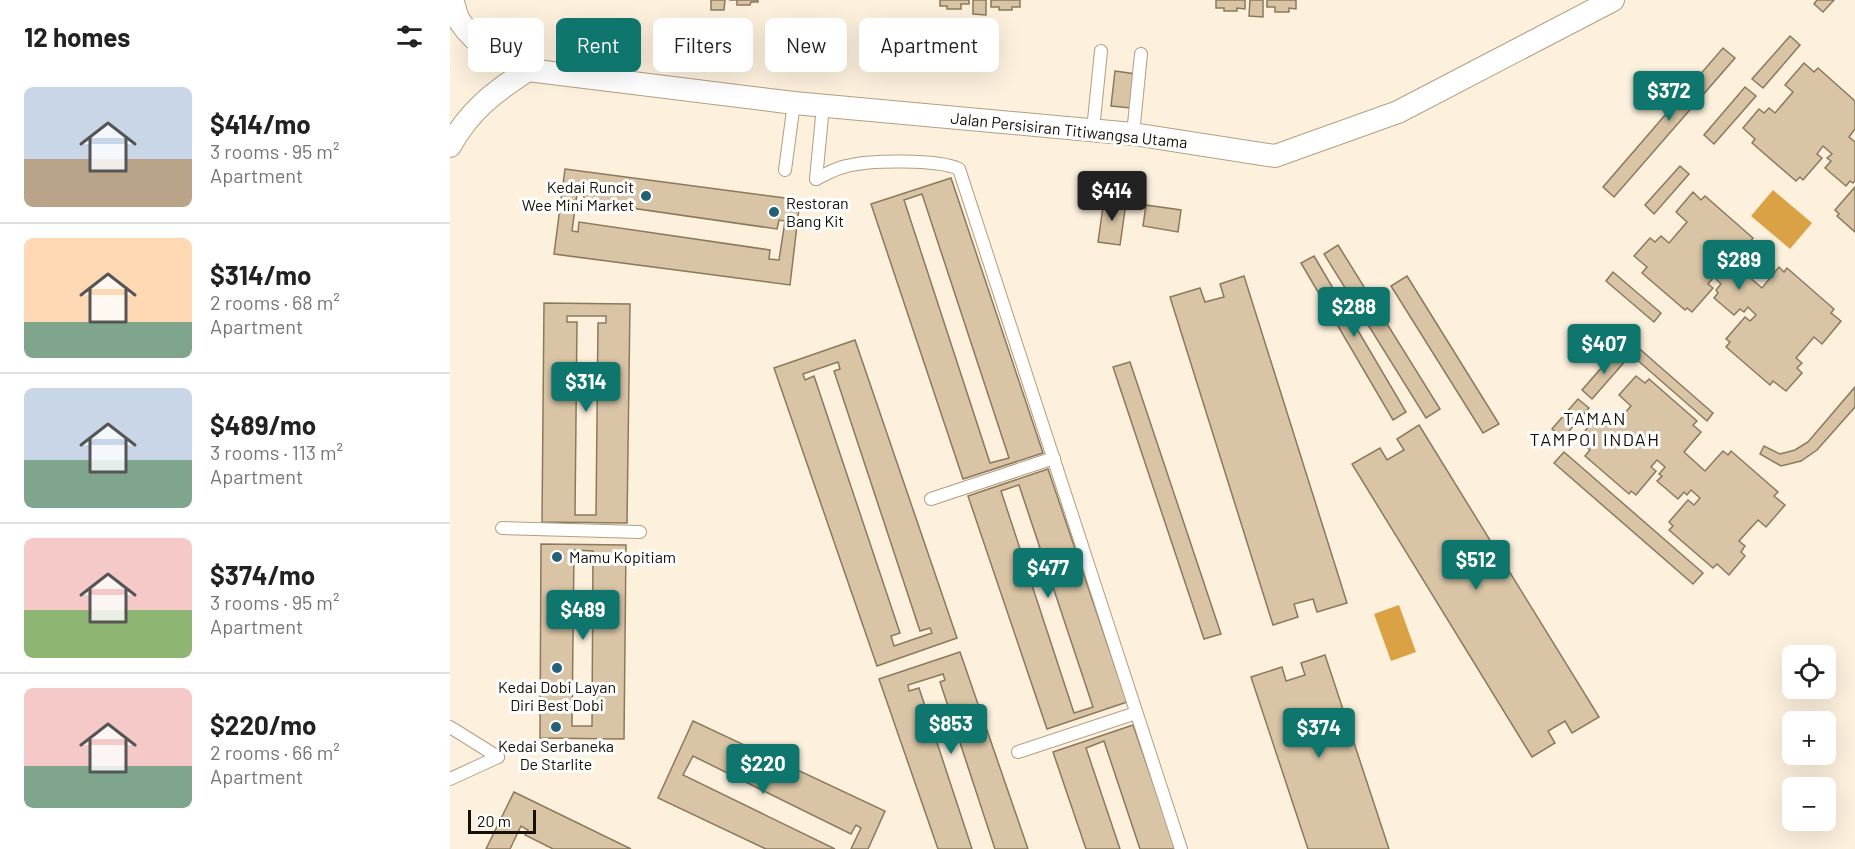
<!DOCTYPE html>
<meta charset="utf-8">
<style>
:root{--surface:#fff;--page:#f2f2f2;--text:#222;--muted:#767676;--line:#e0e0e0;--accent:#0f766e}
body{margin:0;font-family:Barlow,sans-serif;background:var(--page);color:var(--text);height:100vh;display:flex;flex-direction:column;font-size:22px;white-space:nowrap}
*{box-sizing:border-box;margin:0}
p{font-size:20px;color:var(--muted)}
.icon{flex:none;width:33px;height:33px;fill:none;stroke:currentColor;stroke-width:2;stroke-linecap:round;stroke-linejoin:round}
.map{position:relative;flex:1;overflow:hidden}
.drawer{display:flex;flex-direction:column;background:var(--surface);width:450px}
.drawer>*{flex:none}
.hud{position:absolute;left:18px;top:18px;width:570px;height:54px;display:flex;gap:12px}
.buttons{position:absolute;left:1332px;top:645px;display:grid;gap:12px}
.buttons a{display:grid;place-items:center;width:54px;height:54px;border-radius:9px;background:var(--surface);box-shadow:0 6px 24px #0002;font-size:30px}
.scale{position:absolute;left:18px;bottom:15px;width:68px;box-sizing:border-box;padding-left:6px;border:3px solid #160f05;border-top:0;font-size:16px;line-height:21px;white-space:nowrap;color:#160f05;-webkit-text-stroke:4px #fff;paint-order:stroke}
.price{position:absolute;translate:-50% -51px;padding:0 14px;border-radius:6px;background:var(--accent);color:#fff;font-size:20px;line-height:39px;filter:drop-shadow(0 2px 3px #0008)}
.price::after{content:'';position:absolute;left:50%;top:36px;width:18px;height:14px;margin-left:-9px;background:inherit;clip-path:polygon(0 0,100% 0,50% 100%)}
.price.active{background:#222;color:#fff}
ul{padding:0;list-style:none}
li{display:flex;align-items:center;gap:18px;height:150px;padding:0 24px}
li+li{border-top:2px solid var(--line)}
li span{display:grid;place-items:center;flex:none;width:168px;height:120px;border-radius:9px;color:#555}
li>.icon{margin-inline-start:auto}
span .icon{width:72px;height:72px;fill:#fffc;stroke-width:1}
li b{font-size:26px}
h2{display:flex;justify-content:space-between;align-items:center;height:72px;padding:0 24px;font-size:26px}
.tag{padding:0 21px;border-radius:9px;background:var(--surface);box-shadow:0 6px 24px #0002;font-size:21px;line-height:54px}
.tag.active{background:var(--accent);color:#fff}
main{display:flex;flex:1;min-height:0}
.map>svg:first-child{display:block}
.water{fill:#daa244}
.building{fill:#d9c5a6;stroke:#8b795c;stroke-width:1.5;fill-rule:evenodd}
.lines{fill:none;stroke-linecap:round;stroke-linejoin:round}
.service-casing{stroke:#b39f82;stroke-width:14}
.minor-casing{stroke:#b39f82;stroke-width:24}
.service{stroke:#fff;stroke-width:12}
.minor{stroke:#fff;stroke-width:22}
.poi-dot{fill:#246077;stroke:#fff;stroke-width:2}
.labels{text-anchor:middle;stroke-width:6;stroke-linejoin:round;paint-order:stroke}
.street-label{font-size:16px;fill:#160f05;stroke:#fff}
.poi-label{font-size:16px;fill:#160f05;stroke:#fff;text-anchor:start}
.neighbourhood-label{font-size:18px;letter-spacing:1.5px;fill:#160f05;stroke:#fff}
</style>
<main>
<section class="drawer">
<h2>12 homes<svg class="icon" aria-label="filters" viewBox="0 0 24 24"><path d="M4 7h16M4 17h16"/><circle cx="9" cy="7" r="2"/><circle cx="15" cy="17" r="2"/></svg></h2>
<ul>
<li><span style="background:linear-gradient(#c9d6e8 60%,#b9a48a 0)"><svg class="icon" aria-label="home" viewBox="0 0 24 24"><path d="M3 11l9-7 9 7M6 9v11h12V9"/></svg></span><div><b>$414/mo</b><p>3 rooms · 95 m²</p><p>Apartment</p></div></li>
<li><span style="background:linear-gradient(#ffd9b3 70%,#7fa58c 0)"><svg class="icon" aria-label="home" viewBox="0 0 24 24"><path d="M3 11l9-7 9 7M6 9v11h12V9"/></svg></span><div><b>$314/mo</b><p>2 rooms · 68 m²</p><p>Apartment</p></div></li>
<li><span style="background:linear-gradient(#c9d6e8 60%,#7fa58c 0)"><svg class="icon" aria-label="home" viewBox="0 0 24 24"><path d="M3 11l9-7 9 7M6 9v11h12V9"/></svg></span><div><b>$489/mo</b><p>3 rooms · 113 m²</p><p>Apartment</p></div></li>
<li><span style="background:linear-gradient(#f6c9c9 60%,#8fb573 0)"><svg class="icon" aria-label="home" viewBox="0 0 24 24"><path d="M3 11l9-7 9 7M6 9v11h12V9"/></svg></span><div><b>$374/mo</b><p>3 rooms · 95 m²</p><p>Apartment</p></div></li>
<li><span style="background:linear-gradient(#f6c9c9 65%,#7fa58c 0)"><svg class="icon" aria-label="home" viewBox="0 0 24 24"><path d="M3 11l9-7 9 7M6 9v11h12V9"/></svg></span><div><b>$220/mo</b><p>2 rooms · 66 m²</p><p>Apartment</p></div></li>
</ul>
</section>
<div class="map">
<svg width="1405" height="849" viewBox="0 0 1405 849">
<rect width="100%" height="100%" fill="#fdf0dd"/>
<g class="water">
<polygon points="1323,190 1362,223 1340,249 1301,216"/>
<polygon points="949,605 966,652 941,661 924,614"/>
</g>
<g class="building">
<polygon points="261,0 275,0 274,10 261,10"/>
<polygon points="279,0 308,0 308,2 301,2 300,5 287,5 287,0"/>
<polygon points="490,0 519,0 519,4 511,4 511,9 497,9 497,6 490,6"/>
<polygon points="523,0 536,0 536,15 523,14"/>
<polygon points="541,0 570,0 570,7 562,7 562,10 549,10 549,7 541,7"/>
<polygon points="766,0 795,0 795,9 787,8 787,11 774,11 774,8 766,8"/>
<polygon points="800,0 813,0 813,17 799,16"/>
<polygon points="817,0 846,0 846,9 839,8 839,12 825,12 825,7 817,7"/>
<polygon points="1367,0 1384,0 1373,12 1364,4"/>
<polygon points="1340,36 1350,45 1313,88 1302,79"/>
<polygon points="1273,48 1285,58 1164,197 1153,187"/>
<polygon points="1354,63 1364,72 1368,68 1405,101 1405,129 1399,137 1405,142 1405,181 1403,183 1400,181 1396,186 1375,168 1381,161 1377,158 1382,154 1373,146 1367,154 1372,158 1353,180 1350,177 1346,181 1302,143 1305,139 1293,128 1309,109 1314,113 1319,108 1325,113 1343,92 1335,85"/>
<polygon points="665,71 686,74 681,108 661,106"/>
<polygon points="1295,87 1306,96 1264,144 1254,135"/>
<polygon points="1230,166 1239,174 1204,214 1195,205"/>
<path d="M 115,169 L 350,200 L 340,285 L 104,254 ZM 127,194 L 134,195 L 133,201 L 327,229 L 329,220 L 335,221 L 329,260 L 319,259 L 320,250 L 129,222 L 128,232 L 122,231 Z"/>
<path d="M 501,178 L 593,453 L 513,479 L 421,204 ZM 472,194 L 559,458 L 540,463 L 454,200 Z"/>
<polygon points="1405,187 1405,232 1387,216 1389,214 1385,210"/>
<polygon points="1243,192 1251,200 1255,196 1303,238 1300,242 1308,248 1290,269 1312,288 1329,267 1334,272 1337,268 1384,309 1381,313 1391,321 1372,344 1364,337 1346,358 1352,363 1347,368 1352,373 1336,391 1323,381 1320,385 1276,347 1280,342 1276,339 1295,317 1300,321 1306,315 1298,307 1294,312 1290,309 1284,315 1264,298 1268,293 1266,290 1271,284 1264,277 1258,284 1263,288 1242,312 1237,308 1235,310 1192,273 1197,267 1184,256 1200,238 1205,242 1211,236 1219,243 1237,222 1226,212"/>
<polygon points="654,200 676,203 670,245 648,242"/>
<polygon points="696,205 731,210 728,232 693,226"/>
<polygon points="888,245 990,409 976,418 874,254"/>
<polygon points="864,256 956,412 943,420 851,263"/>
<polygon points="1163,272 1211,313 1204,322 1156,281"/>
<polygon points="794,276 897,603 867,612 863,599 844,604 848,617 823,625 720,297 750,288 755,302 774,297 770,284"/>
<polygon points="957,276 1049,424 1033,433 941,286"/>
<path d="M 94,303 L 180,304 L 177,523 L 92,522 ZM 117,316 L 156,316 L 156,323 L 148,323 L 146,515 L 125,515 L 127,322 L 117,322 Z"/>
<path d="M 405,340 L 507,638 L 427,666 L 324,368 ZM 388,362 L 390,369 L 384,371 L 470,631 L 480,628 L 482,633 L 444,646 L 441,636 L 450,633 L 364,376 L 355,380 L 353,374 Z"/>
<polygon points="1184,344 1263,413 1257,421 1178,352"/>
<polygon points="1167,350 1177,359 1142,399 1132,390"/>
<polygon points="680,362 771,634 754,639 663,367"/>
<polygon points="1186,376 1195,383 1199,379 1247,421 1243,425 1251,432 1234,452 1255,471 1273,451 1278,455 1281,451 1328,492 1324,496 1335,505 1316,527 1308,520 1289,541 1295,546 1291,552 1295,556 1279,575 1267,564 1263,568 1219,530 1223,526 1219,522 1238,500 1244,505 1250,498 1241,490 1237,495 1234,492 1228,499 1207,481 1212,476 1209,474 1215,467 1207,460 1201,467 1206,471 1186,495 1181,491 1179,494 1135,456 1140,450 1128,440 1143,421 1149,426 1154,419 1162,427 1181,406 1169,395"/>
<polygon points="1405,387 1405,407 1367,450 1351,461 1331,466 1310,454 1314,446 1330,454 1345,450 1358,442"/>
<polygon points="1128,399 1139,408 1113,438 1102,429"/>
<polygon points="969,425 1149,717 1122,733 1115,721 1098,731 1105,743 1082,757 902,464 930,448 937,460 954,450 947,439"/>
<polygon points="1114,452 1253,573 1243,584 1104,463"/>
<path d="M 598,469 L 677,702 L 597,729 L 518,496 ZM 569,485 L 643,707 L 624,713 L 551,491 Z"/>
<path d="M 91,544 L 176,545 L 174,739 L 90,738 ZM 124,550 L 143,551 L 142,726 L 122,726 Z"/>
<polygon points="510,652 578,849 545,849 490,682 495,680 493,674 458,685 459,691 469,688 522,849 488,849 429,679"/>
<polygon points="875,655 939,849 858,849 801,677 832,667 836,681 855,675 851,663"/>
<polygon points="243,721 435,811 418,849 401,849 411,828 406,825 401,834 243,756 233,775 385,849 316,849 208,798"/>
<polygon points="683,725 726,849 690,849 654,741 636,748 670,849 636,849 603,752"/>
<polygon points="64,792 181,849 103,849 75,835 78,830 71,826 60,849 36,849"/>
</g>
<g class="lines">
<g class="service-casing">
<g id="service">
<polyline points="643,130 651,51"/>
<polyline points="683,134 691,54"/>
<polyline points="335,170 344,103"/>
<path d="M 366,179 C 376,174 386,168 397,166 C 419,160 488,159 509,169 L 731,849"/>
<polyline points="366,179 373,106"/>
<polyline points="481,499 604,458"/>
<polyline points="52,528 190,532"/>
<polyline points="0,727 48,757"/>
<polyline points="568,752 686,713"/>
<polyline points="0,779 48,757"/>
</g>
</g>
<g class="minor-casing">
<g id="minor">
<path d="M 2,0 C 5,7 6,17 11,23 C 26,46 53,59 78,70 L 344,103 L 683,134 L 825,156 L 948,112 L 1163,0"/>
<path d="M 0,146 C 20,110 44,92 78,70"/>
</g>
</g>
<use href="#service" class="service"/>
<use href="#minor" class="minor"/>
</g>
<g class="poi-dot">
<circle cx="196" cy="196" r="6"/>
<circle cx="324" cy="212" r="6"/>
<circle cx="107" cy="557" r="6"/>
<circle cx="107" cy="668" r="6"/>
<circle cx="106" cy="727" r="6"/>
</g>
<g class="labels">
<g class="street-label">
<text transform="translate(619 130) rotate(6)" y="6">Jalan Persisiran Titiwangsa Utama</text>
</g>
<g class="poi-label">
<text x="184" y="193" text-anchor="end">Kedai Runcit<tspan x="184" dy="18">Wee Mini Market</tspan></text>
<text x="336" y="209">Restoran<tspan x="336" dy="18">Bang Kit</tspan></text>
<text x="119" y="563">Mamu Kopitiam</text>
<text x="107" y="693" text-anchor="middle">Kedai Dobi Layan<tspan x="107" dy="18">Diri Best Dobi</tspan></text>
<text x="106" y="752" text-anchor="middle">Kedai Serbaneka<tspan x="106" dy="18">De Starlite</tspan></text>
</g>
<g class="neighbourhood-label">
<text x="1145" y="425">TAMAN<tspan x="1145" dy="21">TAMPOI INDAH</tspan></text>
</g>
</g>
</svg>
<div class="buttons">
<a><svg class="icon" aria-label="locate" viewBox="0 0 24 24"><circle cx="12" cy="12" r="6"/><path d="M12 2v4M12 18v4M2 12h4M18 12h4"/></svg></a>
<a>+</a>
<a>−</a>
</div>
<div class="scale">20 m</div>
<b class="price" style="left:1219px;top:122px">$372</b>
<b class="price active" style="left:662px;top:222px">$414</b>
<b class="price" style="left:1289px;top:291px">$289</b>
<b class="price" style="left:904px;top:338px">$288</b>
<b class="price" style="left:1154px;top:375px">$407</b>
<b class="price" style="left:136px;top:413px">$314</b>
<b class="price" style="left:1026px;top:591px">$512</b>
<b class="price" style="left:598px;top:599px">$477</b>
<b class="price" style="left:133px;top:641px">$489</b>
<b class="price" style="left:501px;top:755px">$853</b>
<b class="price" style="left:869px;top:759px">$374</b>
<b class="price" style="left:313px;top:795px">$220</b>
<div class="hud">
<a class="tag">Buy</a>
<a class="tag active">Rent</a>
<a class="tag">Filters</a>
<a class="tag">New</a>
<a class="tag">Apartment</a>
</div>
</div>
</main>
